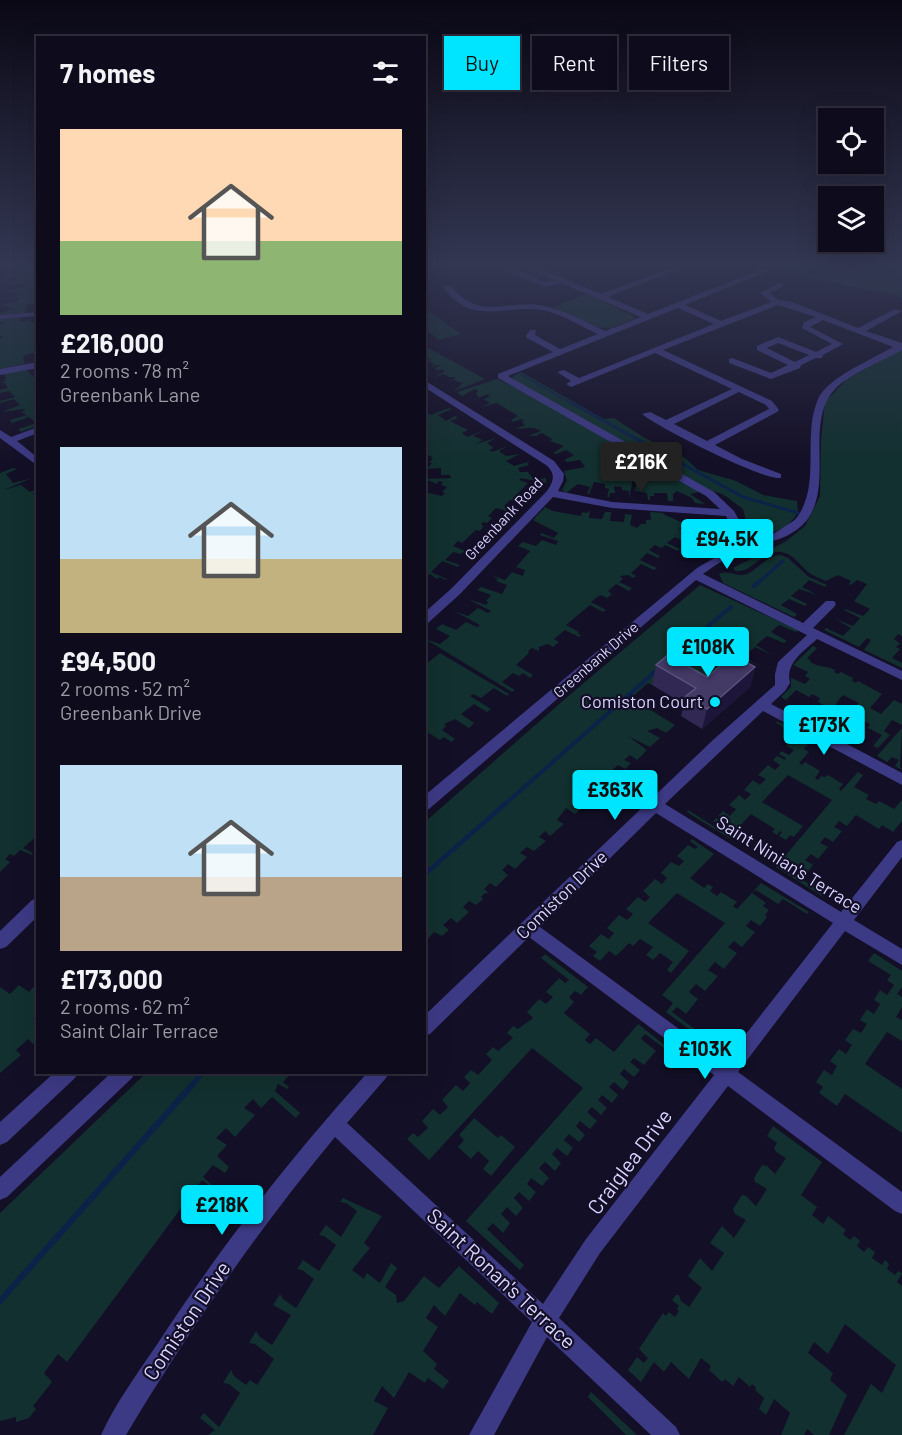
<!DOCTYPE html>
<meta charset="utf-8">
<style>
:root{--surface:#0e0b1c;--page:#171425;--text:#f1f3f6;--muted:#9b9ba3;--line:#2e2b3b;--accent:#00e5ff}
body{margin:0;font-family:Barlow,sans-serif;background:var(--page);color:var(--text);height:100vh;display:flex;flex-direction:column;font-size:22px;white-space:nowrap}
*{box-sizing:border-box;margin:0}
p{font-size:20px;color:var(--muted)}
.icon{flex:none;width:33px;height:33px;fill:none;stroke:currentColor;stroke-width:2;stroke-linecap:round;stroke-linejoin:round}
.map{position:relative;flex:1;overflow:hidden}
.sheet{position:absolute;left:36px;top:36px;width:390px;height:1038px;display:flex;flex-direction:column;background:var(--surface);border-radius:0px;box-shadow:0 6px 24px #0002,0 0 0 2px var(--line)}
.sheet>*{flex:none}
.guide{position:absolute;left:444px;top:36px;width:368px;height:54px;display:flex;gap:12px}
.buttons{position:absolute;left:818px;top:108px;display:grid;gap:12px}
.buttons a{display:grid;place-items:center;width:66px;height:66px;border-radius:0px;background:var(--surface);box-shadow:0 6px 24px #0002,0 0 0 2px var(--line);font-size:30px}
.price{position:absolute;translate:-50% -51px;padding:0 14px;border-radius:6px;background:var(--accent);color:#111;font-size:20px;line-height:39px;filter:drop-shadow(0 2px 3px #0008)}
.price::after{content:'';position:absolute;left:50%;top:36px;width:18px;height:14px;margin-left:-9px;background:inherit;clip-path:polygon(0 0,100% 0,50% 100%)}
.price.on{background:#222;color:#fff}
ul{padding:0;list-style:none}
li{display:grid;align-content:center;gap:12px;height:318px;padding:0 24px}
li span{display:grid;place-items:center;height:186px;border-radius:0px;color:#555}
li>.icon{margin-inline-start:auto}
span .icon{width:108px;height:108px;fill:#fffc;stroke-width:1}
li b{font-size:26px}
h2{display:flex;justify-content:space-between;align-items:center;height:72px;padding:0 24px;font-size:26px}
.tag{padding:0 21px;border-radius:0px;background:var(--surface);box-shadow:0 6px 24px #0002,0 0 0 2px var(--line);font-size:21px;line-height:54px}
.tag.on{background:var(--accent);color:#111}
.map>svg:first-child{display:block}
.green{fill:#12302f}
.lines{fill:none;stroke-linecap:round;stroke-linejoin:round}
.stream-far4{stroke:#0c2248;stroke-width:2}
.stream-far3{stroke:#0c2248;stroke-width:3}
.stream-far2{stroke:#0c2248;stroke-width:4}
.stream-far1{stroke:#0c2248;stroke-width:4.5}
.stream{stroke:#0c2248;stroke-width:6}
.minor{fill:#3d3a85;fill-rule:evenodd}
.wall{fill:#312854}
.shaded-wall{fill:#1d163a}
.building{fill:#433a66;stroke:#5a527e;stroke-width:1.5}
.poi-dot{fill:#00e5ff;stroke:#130f26;stroke-width:2}
.labels{text-anchor:middle;stroke-width:4.5;stroke-linejoin:round;paint-order:stroke}
.far-street-label{font-size:15px;fill:#d9d4ff;stroke:#130f26}
.poi-label{font-size:18px;fill:#d9d4ff;stroke:#130f26;text-anchor:end}
.street-label{font-size:18px;fill:#d9d4ff;stroke:#130f26}
.near-street-label{font-size:21px;fill:#d9d4ff;stroke:#130f26}
</style>
<div class="map">
<svg width="902" height="1435" viewBox="0 0 902 1435">
<rect width="100%" height="100%" fill="#130f26"/>
<g class="green">
<polygon points="16,263 37,263 37,303 28,304 25,313 0,315 0,313 15,309 0,305 20,300 20,298 1,299 18,296 15,292 3,292 24,287 23,284 2,286 19,279 16,277 0,279 4,275 15,273 12,271 0,271 0,266 6,269 18,265"/>
<polygon points="792,263 902,264 902,298 897,298 899,296 787,273 782,267"/>
<polygon points="587,294 633,316 634,319 610,328 598,327 553,307"/>
<polygon points="424,309 425,309 461,334 439,340 425,329"/>
<polygon points="20,318 19,323 31,319 29,322 37,323 37,352 23,356 25,364 0,369 0,339 3,336 0,336 0,325 6,322 0,322 0,319"/>
<polygon points="425,346 485,379 454,391 463,383 454,380 443,384 455,379 455,377 449,377 444,374 433,378 445,371 442,369 438,371 434,368 425,372 442,365 431,366 434,364 429,361 425,362 432,359 425,359"/>
<path d="M 902,349 L 902,636 L 898,634 L 894,639 L 902,645 L 899,644 L 896,647 L 900,649 L 892,658 L 902,663 L 902,668 L 864,650 L 871,640 L 867,638 L 859,647 L 824,630 L 826,628 L 843,636 L 851,628 L 835,619 L 853,626 L 860,618 L 844,610 L 845,609 L 863,616 L 870,609 L 854,601 L 867,584 L 857,580 L 851,585 L 849,584 L 851,581 L 838,575 L 826,581 C 820,578 813,576 808,572 C 800,565 793,554 782,552 C 762,549 753,574 735,571 L 733,568 L 785,542 L 805,526 L 820,496 L 821,441 L 825,402 L 847,379 Z"/>
<polygon points="26,369 33,377 37,376 37,426 21,432 18,429 36,423 29,417 12,423 10,420 27,415 21,412 25,411 24,409 2,412 20,405 14,399 0,403 0,401 15,397 9,391 0,393 0,390 8,388 5,383 0,383 6,381 2,380 6,379 4,374"/>
<path d="M 521,372 L 604,419 L 614,418 L 643,437 L 684,457 L 698,470 L 736,481 L 763,495 L 797,501 L 798,513 C 782,535 770,536 747,525 L 743,509 C 720,492 718,487 690,494 L 705,504 L 695,503 L 692,498 L 677,491 L 673,494 L 673,501 L 668,501 L 667,493 L 654,493 L 654,496 L 650,496 L 650,500 L 648,500 L 647,493 L 635,491 L 637,480 L 633,479 L 629,499 L 629,491 L 622,490 L 622,487 L 614,486 L 615,493 L 610,493 L 609,497 L 607,497 L 609,489 L 605,488 L 605,484 L 594,482 L 589,494 L 587,494 L 590,487 L 578,484 L 566,493 L 562,490 L 567,480 L 564,471 L 585,467 L 580,460 L 567,462 L 564,460 L 574,455 L 566,450 L 556,454 L 553,453 L 564,446 L 550,441 L 552,439 L 542,433 L 537,435 L 539,436 L 528,436 L 541,431 C 532,425 526,429 516,429 L 525,425 L 522,422 L 524,421 L 521,419 L 513,422 L 511,420 L 518,416 L 497,403 L 481,407 L 490,403 L 484,399 L 490,396 L 488,394 L 471,401 L 479,397 L 476,394 L 478,391 L 475,389 L 462,396 L 457,392 L 497,379 L 514,387 L 519,384 L 512,377 Z"/>
<polygon points="449,408 452,409 438,415 446,421 455,416 458,418 450,421 468,430 462,433 467,437 484,430 473,436 483,440 475,444 496,438 487,443 494,448 489,450 492,452 508,446 499,451 506,456 520,454 506,461 514,466 531,461 527,463 529,465 518,468 520,472 528,472 534,480 546,478 546,483 521,478 519,480 528,483 515,496 518,497 516,500 524,502 522,504 510,500 504,506 508,508 506,510 513,513 496,508 488,516 492,518 487,523 483,522 481,525 484,526 480,531 476,530 462,543 458,541 453,546 473,554 463,552 461,554 453,552 445,560 460,565 458,567 442,561 431,572 447,579 446,580 439,577 437,579 430,574 425,578 424,497 427,494 425,492 442,496 445,493 442,492 447,487 441,485 443,482 439,481 437,484 425,479 451,478 450,475 441,475 441,468 427,469 432,463 429,462 433,459 431,458 432,456 425,455 429,451 425,450 425,411 430,415"/>
<polygon points="13,468 17,469 6,474 13,483 32,478 4,490 21,485 30,492 37,489 33,494 38,498 38,835 23,848 33,853 32,855 20,850 14,856 10,854 5,859 10,862 0,872 0,473"/>
<polygon points="545,507 553,511 581,516 582,512 587,513 590,510 589,518 602,519 605,512 611,512 610,521 624,522 625,514 632,515 630,525 637,528 641,524 646,524 646,520 651,520 650,512 664,513 663,514 701,531 682,526 679,529 682,531 680,533 686,536 681,540 675,537 667,543 680,549 678,551 665,545 661,548 655,545 649,550 660,556 658,558 647,553 640,560 657,568 654,570 641,564 631,573 636,576 633,578 628,575 620,576 623,579 619,582 632,588 629,591 616,584 608,591 612,594 607,598 600,595 591,602 606,610 603,612 590,605 566,625 579,632 578,634 581,635 579,637 565,630 554,639 559,642 553,647 548,644 539,647 539,651 532,648 528,651 529,653 516,665 533,675 530,678 523,673 519,676 513,673 502,682 515,690 512,692 425,639 440,644 450,636 436,629 442,624 456,630 466,622 477,627 480,625 454,611 468,616 478,608 488,613 491,611 468,599 486,605 488,602 486,601 491,595 477,590 481,587 502,594 507,585 496,581 498,579 491,575 505,580 512,572 523,576 525,570 516,567 530,551 518,546 523,542 536,546 542,540 556,545 558,541 540,535 541,533 554,538 558,533 533,520"/>
<path d="M 781,555 L 788,558 L 809,577 L 827,585 L 825,587 L 809,580 L 802,587 L 817,595 L 799,589 L 791,596 L 807,604 L 805,606 L 789,599 L 781,605 L 797,614 L 794,617 L 723,583 L 719,574 C 729,569 737,578 747,574 C 759,569 767,555 781,555 Z"/>
<polygon points="700,585 798,630 796,632 779,625 771,632 787,641 784,643 767,636 756,645 772,655 755,647 749,652 742,650 740,652 745,656 744,657 760,666 742,658 737,663 750,676 652,685 648,683 631,698 675,725 666,733 657,728 647,731 660,738 650,747 628,736 647,750 637,760 630,755 624,760 631,763 625,769 618,765 608,774 614,778 603,788 597,784 591,789 598,793 586,804 580,800 574,805 581,809 575,814 566,808 557,820 564,824 550,836 545,831 539,837 546,841 534,851 527,847 520,853 527,857 515,869 508,864 502,870 508,875 496,887 490,883 484,889 489,893 485,893 481,897 483,899 476,905 469,901 463,907 469,912 457,923 451,918 443,925 449,930 442,936 434,932 425,942 425,822 566,698"/>
<path d="M 813,646 L 817,648 L 807,658 L 811,661 L 810,662 C 821,668 828,666 835,670 L 834,672 L 838,674 L 841,672 L 853,678 L 852,681 L 856,683 L 858,681 L 882,694 L 870,708 L 881,714 L 894,700 L 902,704 L 902,725 L 892,720 L 884,731 L 890,735 L 878,748 L 873,746 L 882,735 L 868,728 L 870,724 L 862,720 L 859,723 L 845,716 L 836,726 L 830,724 L 841,713 L 849,713 L 859,703 L 843,695 C 835,703 833,712 825,721 L 821,719 L 831,709 L 818,702 L 820,698 L 812,694 L 809,697 L 796,690 L 786,700 L 781,697 L 791,687 L 791,678 L 805,684 L 810,679 L 805,676 L 808,672 L 793,665 Z"/>
<polygon points="440,653 509,694 507,696 494,688 481,698 473,694 470,696 491,709 487,712 474,704 461,714 474,723 469,728 455,719 444,724 446,726 442,730 455,739 451,742 444,737 440,740 429,733 425,736 425,665"/>
<polygon points="777,721 812,740 804,749 809,752 799,763 802,765 805,762 820,771 815,778 818,780 821,776 825,777 828,775 843,784 839,789 841,791 858,772 863,775 854,787 869,795 866,799 876,804 879,801 894,809 902,800 902,821 893,832 882,825 879,829 856,815 847,826 839,821 834,827 842,831 833,842 825,837 820,843 828,847 818,859 811,854 805,860 813,865 804,876 796,871 793,874 825,894 823,897 776,867 832,800 788,775 762,802 803,826 794,837 790,835 786,840 779,836 782,832 780,831 777,835 772,832 775,829 751,814 729,838 687,812 688,810 718,829 721,825 713,821 716,818 727,824 728,822 718,816 723,811 730,816 736,809 729,805 739,795 745,800 751,794 744,790 753,780 760,785 766,779 758,775 768,765 775,770 780,765 773,760 777,756 785,760 786,758 779,754 781,751 789,755 794,750 786,746 795,737 802,741 805,739 776,723"/>
<polygon points="902,728 900,767 902,770 895,766 899,760 892,757 887,762 877,756"/>
<polygon points="692,839 714,854 690,878 704,888 708,884 713,887 710,891 717,896 721,892 737,902 733,906 737,909 761,883 809,912 807,914 783,899 778,904 756,890 752,893 766,903 763,906 769,910 765,915 767,917 760,926 751,920 746,926 755,932 742,947 734,941 728,947 737,953 724,969 715,962 708,970 718,976 705,991 696,984 689,992 698,999 686,1014 677,1007 672,1012 707,1038 705,1041 666,1012 673,1003 662,995 725,923 677,893 648,923 689,951 671,973 667,970 673,962 660,953 653,960 646,955 653,947 640,939 633,946 629,943 616,956 609,951 600,961 593,956 597,952 589,946 601,934 609,939 614,933 607,928 619,915 627,920 633,914 626,909 638,897 645,902 650,897 643,891 655,879 662,884 667,878 661,873 671,862 679,866 684,861 677,856 688,845 695,849 698,847 690,841"/>
<polygon points="874,953 902,971 902,987 897,994 902,997 902,1007 896,1017 902,1020 902,1041 887,1032 865,1064 902,1089 902,1133 845,1094 837,1106 819,1093 823,1087 816,1082 824,1070 832,1075 837,1066 830,1061 839,1049 846,1054 852,1045 845,1040 853,1029 861,1033 867,1024 860,1020 867,1009 874,1014 880,1004 874,1000 880,990 887,995 894,985 887,980 891,975 868,961"/>
<polygon points="545,954 588,987 581,995 575,991 569,997 574,1002 564,1013 590,1034 585,1040 590,1044 596,1038 614,1052 638,1024 677,1055 676,1057 645,1034 641,1039 656,1051 644,1065 634,1058 630,1062 640,1070 634,1077 624,1069 620,1074 629,1082 623,1090 614,1082 609,1087 618,1095 612,1103 602,1095 598,1100 607,1108 601,1115 592,1107 587,1112 597,1121 590,1129 580,1121 576,1126 585,1135 579,1142 569,1134 564,1140 573,1148 567,1156 557,1148 552,1154 561,1163 555,1171 545,1162 539,1168 549,1178 542,1186 531,1178 527,1184 536,1192 529,1201 519,1192 514,1198 523,1208 516,1216 507,1207 501,1214 510,1223 503,1233 493,1223 487,1229 524,1265 520,1270 466,1221 583,1088 532,1048 429,1160 407,1139 413,1133 418,1137 428,1128 422,1121 433,1109 440,1115 448,1107 442,1100 456,1085 463,1091 470,1083 464,1077 471,1070 478,1075 492,1060 486,1054 493,1047 498,1051 513,1038 507,1033 513,1026 518,1029 533,1018 527,1012 539,999 546,1004 553,997 546,992 559,978 565,983 569,980 541,958"/>
<polygon points="37,983 37,1014 33,1018 37,1022 37,1040 33,1044 28,1039 16,1050 21,1055 0,1073 0,987 10,994 19,985 29,992"/>
<polygon points="146,1073 291,1073 283,1082 289,1087 287,1089 278,1084 275,1091 300,1113 296,1118 272,1097 261,1108 253,1099 244,1108 255,1115 235,1137 226,1128 216,1138 227,1145 217,1156 229,1167 225,1173 213,1165 203,1177 214,1187 213,1188 202,1180 67,1362 58,1354 44,1373 52,1382 33,1406 36,1409 29,1418 16,1422 16,1417 0,1421 0,1213"/>
<polygon points="474,1118 498,1138 501,1135 515,1147 491,1176 483,1169 489,1161 478,1151 471,1159 458,1147 464,1140 459,1135"/>
<polygon points="773,1126 822,1162 801,1195 817,1207 812,1215 823,1224 828,1216 846,1230 843,1234 850,1240 854,1236 860,1241 857,1246 864,1252 868,1247 875,1252 872,1258 882,1265 885,1260 889,1264 887,1269 895,1275 898,1271 902,1273 897,1282 902,1286 902,1435 844,1435 871,1384 882,1393 896,1365 845,1324 828,1354 814,1342 808,1353 833,1373 830,1380 847,1395 829,1435 814,1435 807,1429 804,1435 781,1435 790,1413 774,1399 766,1415 759,1409 764,1398 755,1390 756,1388 752,1384 750,1387 739,1377 733,1386 725,1379 722,1382 709,1370 711,1366 701,1358 689,1379 671,1362 664,1372 654,1362 641,1382 628,1370 637,1357 644,1363 648,1358 639,1349 663,1313 666,1316 669,1312 675,1317 679,1311 677,1309 679,1306 672,1300 676,1295 679,1295 681,1301 689,1307 702,1288 688,1276 700,1258 712,1271 724,1253 710,1243 722,1226 734,1238 746,1220 735,1214 733,1209 742,1195 746,1196 756,1206 767,1189 755,1182 754,1178 762,1165 767,1166 775,1174 786,1158 776,1152 774,1148 777,1143 767,1136"/>
<polygon points="343,1198 382,1216 364,1243 370,1248 352,1270 364,1279 367,1273 380,1283 391,1263 397,1268 385,1287 396,1295 397,1303 404,1301 424,1276 439,1288 459,1266 499,1303 492,1314 477,1302 475,1305 460,1293 445,1316 434,1305 426,1318 438,1327 423,1351 437,1364 434,1369 449,1381 443,1389 428,1378 425,1383 409,1372 394,1398 382,1386 374,1401 388,1408 373,1435 208,1435 215,1430 200,1418 204,1413 219,1427 240,1393 229,1384 223,1383 231,1370 234,1376 246,1385 250,1380 257,1385 274,1359 255,1344 249,1343 256,1331 260,1337 272,1345 291,1315 273,1305 280,1294 283,1299 296,1308 314,1279 302,1270 297,1269 303,1260 319,1271 336,1245 324,1236 319,1235 326,1225 341,1237 357,1211 346,1203 340,1202"/>
<polygon points="591,1392 637,1435 626,1435 588,1397"/>
</g>
<g class="lines">
<polyline class="stream-far4" points="523,373 522,375 574,405"/>
<g class="stream-far3">
<polyline points="571,403 743,497 798,513"/>
<polyline points="758,583 783,561"/>
</g>
<g class="stream-far2">
<polyline points="754,586 760,581"/>
<polyline points="669,659 731,607"/>
<polyline points="503,806 657,670"/>
</g>
<g class="stream-far1">
<polyline points="424,875 505,804"/>
<polyline points="192,1085 203,1072"/>
</g>
<polyline class="stream" points="0,1301 193,1084"/>
<g class="minor">
<polygon points="0,263 7,263 0,266"/>
<path d="M 519,263 L 527,263 L 601,294 L 685,263 L 694,263 L 608,297 L 648,314 L 778,263 L 788,263 L 685,305 L 721,321 L 771,302 L 760,293 L 779,283 L 783,285 L 782,287 L 769,293 L 779,300 L 792,302 L 858,328 L 895,309 L 902,311 L 866,331 L 902,343 L 902,350 C 884,360 853,373 838,386 C 802,419 835,482 807,520 C 793,538 770,542 750,547 C 738,550 714,566 703,574 L 803,623 L 826,601 L 834,601 L 836,604 L 834,607 L 813,628 L 902,671 L 902,680 L 817,639 C 803,652 785,663 790,683 L 785,691 L 771,704 L 902,773 L 902,785 L 763,711 L 665,804 L 841,912 L 897,842 L 902,840 L 902,857 L 854,920 L 902,949 L 902,965 L 845,931 L 738,1072 L 902,1192 L 902,1214 L 895,1211 L 728,1086 L 600,1253 L 559,1318 L 676,1427 L 680,1435 L 651,1435 L 547,1337 L 494,1435 L 469,1435 L 532,1322 L 335,1137 C 257,1231 189,1330 126,1435 L 101,1435 C 115,1404 137,1374 156,1346 C 219,1249 290,1158 368,1072 L 389,1072 L 386,1078 L 347,1123 L 543,1304 L 586,1239 L 714,1075 L 529,937 L 430,1034 L 424,1036 L 424,1016 L 713,740 L 775,685 L 775,674 L 778,662 L 807,635 L 696,580 L 429,809 L 424,810 L 424,796 L 697,568 L 740,543 L 726,516 L 612,508 L 553,497 L 460,594 L 428,623 L 424,624 L 424,613 L 452,588 L 547,491 C 554,481 556,474 546,465 L 424,387 L 424,380 L 554,461 L 564,474 L 563,481 L 558,491 L 612,502 L 720,509 L 706,496 L 498,378 L 498,374 L 553,352 L 527,338 L 526,336 L 530,330 L 536,330 L 535,335 L 560,349 L 598,334 C 580,326 562,314 542,310 C 503,304 473,327 444,288 L 445,286 L 451,286 C 481,323 507,298 545,306 C 567,311 586,322 605,331 L 641,317 L 561,283 L 545,287 L 508,272 L 508,268 ZM 523,266 L 554,280 L 545,282 L 517,270 ZM 778,305 L 816,317 L 804,322 L 802,328 L 832,344 L 816,352 L 778,337 L 757,346 L 757,350 L 788,365 L 771,373 L 732,358 L 729,359 L 729,363 L 771,379 L 800,368 L 801,365 L 816,358 L 822,358 L 823,355 L 843,344 L 810,327 L 823,320 L 893,347 C 873,359 828,377 818,399 C 802,436 821,482 798,516 C 795,521 788,524 784,527 C 773,535 763,539 750,540 L 734,511 L 714,492 L 508,376 L 678,308 L 714,324 L 579,378 L 564,370 L 557,372 L 571,381 L 566,384 L 571,387 L 655,353 L 732,389 L 666,420 L 650,412 L 642,414 C 657,427 764,481 781,478 L 781,474 L 742,459 L 715,445 L 777,412 L 779,410 L 772,401 L 663,350 ZM 778,343 L 809,355 L 795,362 L 767,348 ZM 739,392 L 766,405 L 769,409 L 707,441 L 674,424 ZM 656,813 L 833,923 L 724,1062 L 540,927 Z"/>
<polygon points="38,312 38,316 0,319 0,315"/>
<polygon points="38,362 38,368 0,375 0,369"/>
<polygon points="38,427 38,433 17,441 38,458 38,466 0,438 0,430 11,437"/>
<polygon points="38,898 38,916 6,947 0,949 0,931 32,900"/>
<polygon points="55,1072 78,1072 75,1078 7,1142 0,1145 0,1122"/>
<polygon points="112,1072 135,1072 132,1078 7,1197 0,1200 0,1177"/>
</g>
</g>
<polygon class="wall" points="656,665 707,677 755,667 750,687 702,729 681,716 684,704 652,685"/>
<polygon class="shaded-wall" points="755,667 750,687 702,729 707,709"/>
<polygon class="building" points="668,655 707,677 733,655 755,667 707,709 686,696 696,688 656,665"/>
<linearGradient id="sky" x2="0" y2="1"><stop stop-color="#0a0815"/><stop offset="0.57" stop-color="#333752"/><stop offset="1" stop-color="#333752" stop-opacity="0"/></linearGradient>
<rect width="902" height="464" fill="url(#sky)"/>
<circle class="poi-dot" cx="715" cy="702" r="6"/>
<g class="labels">
<g class="far-street-label">
<text transform="translate(504 519) rotate(-47)" y="5">Greenbank Road</text>
<text transform="translate(596 660) rotate(-41)" y="5">Greenbank Drive</text>
</g>
<g class="poi-label">
<text x="703" y="708">Comiston Court</text>
</g>
<g class="street-label">
<text transform="translate(789 865) rotate(32)" y="6">Saint Ninian's Terrace</text>
<text transform="translate(562 895) rotate(-44)" y="6">Comiston Drive</text>
</g>
<g class="near-street-label">
<text transform="translate(630 1162) rotate(-53)" y="7">Craiglea Drive</text>
<text transform="translate(501 1279) rotate(43)" y="7">Saint Ronan's Terrace</text>
<text transform="translate(187 1321) rotate(-56)" y="7">Comiston Drive</text>
</g>
</g>
</svg>
<div class="buttons">
<a><svg class="icon" aria-label="locate" viewBox="0 0 24 24"><circle cx="12" cy="12" r="6"/><path d="M12 2v4M12 18v4M2 12h4M18 12h4"/></svg></a>
<a><svg class="icon" aria-label="layers" viewBox="0 0 24 24"><path d="M12 4l9 5-9 5-9-5zM3 14l9 5 9-5"/></svg></a>
</div>
<b class="price on" style="left:641px;top:493px">£216K</b>
<b class="price" style="left:727px;top:570px">£94.5K</b>
<b class="price" style="left:708px;top:678px">£108K</b>
<b class="price" style="left:824px;top:756px">£173K</b>
<b class="price" style="left:615px;top:821px">£363K</b>
<b class="price" style="left:705px;top:1080px">£103K</b>
<b class="price" style="left:222px;top:1236px">£218K</b>
<div class="guide">
<a class="tag on">Buy</a>
<a class="tag">Rent</a>
<a class="tag">Filters</a>
</div>
<section class="sheet">
<h2>7 homes<svg class="icon" aria-label="filters" viewBox="0 0 24 24"><path d="M4 7h16M4 17h16"/><circle cx="9" cy="7" r="2"/><circle cx="15" cy="17" r="2"/></svg></h2>
<ul>
<li><span style="background:linear-gradient(#ffd9b3 60%,#8fb573 0)"><svg class="icon" aria-label="home" viewBox="0 0 24 24"><path d="M3 11l9-7 9 7M6 9v11h12V9"/></svg></span><div><b>£216,000</b><p>2 rooms · 78 m²</p><p>Greenbank Lane</p></div></li>
<li><span style="background:linear-gradient(#bfe0f5 60%,#c2b280 0)"><svg class="icon" aria-label="home" viewBox="0 0 24 24"><path d="M3 11l9-7 9 7M6 9v11h12V9"/></svg></span><div><b>£94,500</b><p>2 rooms · 52 m²</p><p>Greenbank Drive</p></div></li>
<li><span style="background:linear-gradient(#bfe0f5 60%,#b9a48a 0)"><svg class="icon" aria-label="home" viewBox="0 0 24 24"><path d="M3 11l9-7 9 7M6 9v11h12V9"/></svg></span><div><b>£173,000</b><p>2 rooms · 62 m²</p><p>Saint Clair Terrace</p></div></li>
</ul>
</section>
</div>
